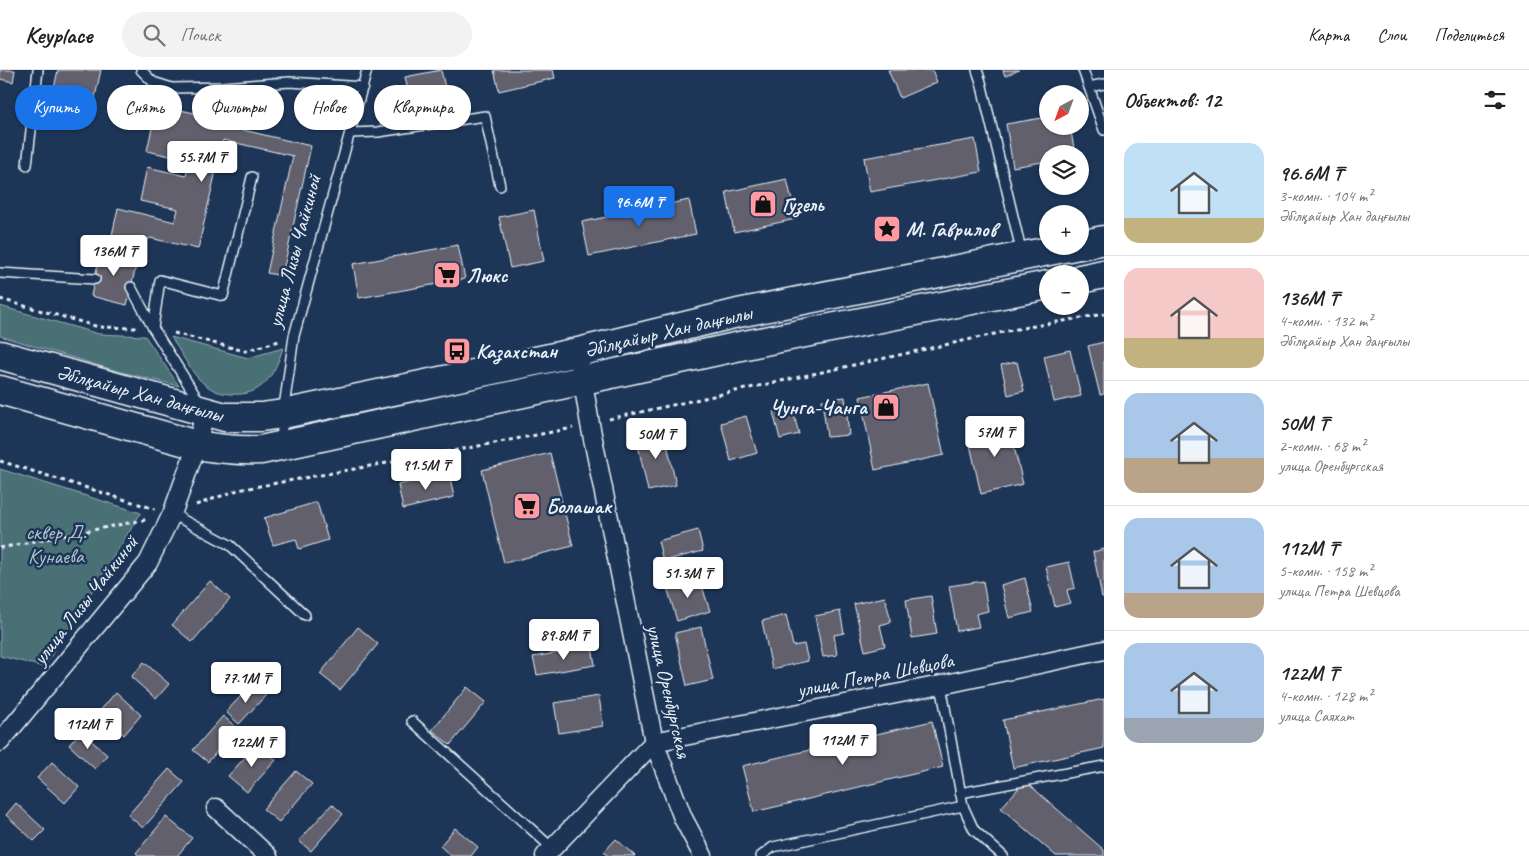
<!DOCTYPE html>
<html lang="ru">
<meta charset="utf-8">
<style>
:root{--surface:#fff;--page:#f2f2f2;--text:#222;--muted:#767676;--line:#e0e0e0;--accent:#1a73e8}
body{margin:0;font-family:Caveat,sans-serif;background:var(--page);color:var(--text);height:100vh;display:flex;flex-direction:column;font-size:19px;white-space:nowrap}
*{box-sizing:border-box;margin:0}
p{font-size:16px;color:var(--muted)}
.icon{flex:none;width:28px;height:28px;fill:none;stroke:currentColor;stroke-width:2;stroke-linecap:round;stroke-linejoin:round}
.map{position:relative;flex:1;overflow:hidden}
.details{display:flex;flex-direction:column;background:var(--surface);width:425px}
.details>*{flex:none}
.banner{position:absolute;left:15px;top:15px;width:475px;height:45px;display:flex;gap:10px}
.needle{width:32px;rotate:221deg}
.tools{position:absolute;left:1039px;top:15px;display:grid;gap:10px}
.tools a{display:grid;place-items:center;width:50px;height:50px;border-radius:50%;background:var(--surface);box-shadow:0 1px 4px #0004;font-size:25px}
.price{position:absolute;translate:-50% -42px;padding:0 11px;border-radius:5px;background:#fff;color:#222;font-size:16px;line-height:32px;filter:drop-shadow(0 1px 2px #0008)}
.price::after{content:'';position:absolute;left:50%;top:30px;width:15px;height:11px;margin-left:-8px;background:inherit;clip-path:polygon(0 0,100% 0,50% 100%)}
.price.on{background:var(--accent);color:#fff}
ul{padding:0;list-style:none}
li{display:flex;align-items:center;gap:15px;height:125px;padding:0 20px}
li+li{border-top:1px solid var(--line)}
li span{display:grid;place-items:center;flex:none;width:140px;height:100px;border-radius:15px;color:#555}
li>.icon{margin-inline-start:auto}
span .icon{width:60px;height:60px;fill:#fffc;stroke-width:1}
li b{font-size:21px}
h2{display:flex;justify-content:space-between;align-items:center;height:60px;padding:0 20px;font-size:21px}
.tag{padding:0 18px;border-radius:22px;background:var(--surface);box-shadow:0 1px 4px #0004;font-size:18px;line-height:45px}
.tag.on{background:var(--accent);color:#fff}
header{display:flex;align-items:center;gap:30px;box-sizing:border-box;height:70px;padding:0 25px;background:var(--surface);border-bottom:1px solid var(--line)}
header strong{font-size:24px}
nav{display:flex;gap:28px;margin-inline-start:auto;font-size:18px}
.search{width:350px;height:45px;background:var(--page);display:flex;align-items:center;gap:12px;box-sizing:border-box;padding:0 18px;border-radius:28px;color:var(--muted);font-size:19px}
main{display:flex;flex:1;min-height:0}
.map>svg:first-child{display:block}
.green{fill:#4a7074;stroke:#99b0b6}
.building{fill:#62616c;stroke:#e8f1f8}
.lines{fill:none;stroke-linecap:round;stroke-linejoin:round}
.service-casing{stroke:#e8f1f8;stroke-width:12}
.minor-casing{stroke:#e8f1f8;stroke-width:21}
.primary-casing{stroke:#e8f1f8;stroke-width:31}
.path{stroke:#e8f1f8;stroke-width:3;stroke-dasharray:4 4;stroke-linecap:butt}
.service{stroke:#1d3557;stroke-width:9}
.minor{stroke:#1d3557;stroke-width:18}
.primary{stroke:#1d3557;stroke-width:28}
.labels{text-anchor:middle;stroke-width:5;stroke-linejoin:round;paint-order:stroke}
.poi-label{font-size:21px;font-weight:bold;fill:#e8f1f8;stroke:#1d3557;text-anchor:start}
.street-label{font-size:21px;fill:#e8f1f8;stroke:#1d3557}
.park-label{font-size:21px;fill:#b1c4ca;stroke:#1d3557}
</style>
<header>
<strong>Keyplace</strong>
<div class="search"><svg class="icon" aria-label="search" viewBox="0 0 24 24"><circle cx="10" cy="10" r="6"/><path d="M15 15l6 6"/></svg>Поиск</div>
<nav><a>Карта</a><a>Слои</a><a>Поделиться</a></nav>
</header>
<main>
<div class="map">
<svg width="1104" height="786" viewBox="0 0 1104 786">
<rect width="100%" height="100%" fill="#1d3557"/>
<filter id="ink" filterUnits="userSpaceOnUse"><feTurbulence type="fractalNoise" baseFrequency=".02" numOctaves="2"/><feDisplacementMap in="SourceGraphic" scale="10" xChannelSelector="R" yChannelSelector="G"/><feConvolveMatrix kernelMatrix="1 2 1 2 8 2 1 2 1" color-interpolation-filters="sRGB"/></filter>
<g filter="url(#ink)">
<g class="green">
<polygon points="0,236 99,264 145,266 179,316 117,301 0,266"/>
<path d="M 171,267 L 248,288 L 283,278 C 274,306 262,327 230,324 C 218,323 211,320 202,312 C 192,304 179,279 171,267 Z"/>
<polygon points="0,399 141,443 44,597 0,586"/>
</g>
<g class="building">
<polygon points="0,0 15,0 13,12 0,9"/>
<polygon points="58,0 101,0 91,45 50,36"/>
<polygon points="441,0 448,31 412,38 405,7"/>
<polygon points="494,0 553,0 555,8 499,21"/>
<polygon points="888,0 932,0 937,12 900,28"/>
<polygon points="1003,0 1019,0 1005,6"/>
<polygon points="157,35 227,50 226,56 311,76 282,206 267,203 293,86 223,70 198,179 150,168 130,184 109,179 118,138 175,152 178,139 140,131 147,97 186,106 189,90 147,81"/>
<polygon points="1048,47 1048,56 1070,56 1075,84 1048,84 1048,91 1013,97 1006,54"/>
<polygon points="975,69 981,102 870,122 864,88"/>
<polygon points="787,109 796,149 734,162 726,122"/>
<polygon points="689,130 696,164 589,186 582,152"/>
<polygon points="534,140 544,191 510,198 499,147"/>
<polygon points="458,175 465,209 359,228 353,194"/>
<polygon points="101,179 138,187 127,235 91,226"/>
<polygon points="1104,272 1104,324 1100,325 1088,276"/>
<polygon points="1070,280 1081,326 1054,332 1044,286"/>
<polygon points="1017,292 1024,321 1008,325 1001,295"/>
<polygon points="928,313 944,385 875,400 860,327"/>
<polygon points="845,327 849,365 827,367 822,330"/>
<polygon points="792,338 799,364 780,369 773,342"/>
<polygon points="746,346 757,383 731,391 721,353"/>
<polygon points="1008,351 1023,414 981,424 967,361"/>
<polygon points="664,360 676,415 648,421 636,366"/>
<polygon points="550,383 573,476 504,493 482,400"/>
<polygon points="449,403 454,427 403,439 398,415"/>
<polygon points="317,432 328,470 299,479 296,469 273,475 264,448"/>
<polygon points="698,460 703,481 663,491 658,471"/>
<polygon points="1104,479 1104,527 1102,527 1093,482"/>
<polygon points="1069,492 1075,518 1067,520 1070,533 1055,537 1046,497"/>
<polygon points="699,507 710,541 677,551 667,517"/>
<polygon points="1025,508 1033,542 1009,548 1001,515"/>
<polygon points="210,511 230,529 192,572 172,555"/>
<polygon points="983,511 988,541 976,544 979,557 957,561 949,516"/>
<polygon points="931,526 937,564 912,568 906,530"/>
<polygon points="885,527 891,552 880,555 885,576 865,581 854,534"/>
<polygon points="840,541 844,563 834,565 837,585 823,587 815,546"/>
<polygon points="786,545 793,576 804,574 808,591 772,599 762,551"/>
<polygon points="358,557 378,574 340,620 320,604"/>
<polygon points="701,557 713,610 687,616 675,563"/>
<polygon points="592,577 595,595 537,605 533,587"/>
<polygon points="144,592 169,614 156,629 131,607"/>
<polygon points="253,613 266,625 239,654 226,642"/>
<polygon points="467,617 486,632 450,675 432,660"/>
<polygon points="116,622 141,645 124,665 99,642"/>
<polygon points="599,626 603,656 559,663 554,633"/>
<polygon points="1104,629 1104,678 1013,698 1003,650"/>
<polygon points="223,646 237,658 208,692 193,680"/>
<polygon points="932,651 943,697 754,742 742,696"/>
<polygon points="81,661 107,685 95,699 69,675"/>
<polygon points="257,674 276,690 247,722 228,706"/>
<polygon points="52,692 79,717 65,733 37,708"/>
<polygon points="169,699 184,712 143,758 128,745"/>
<polygon points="296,701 312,714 279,752 263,739"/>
<polygon points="1025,711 1104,780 1104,786 1056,786 1001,738"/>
<polygon points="16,733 45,760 34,771 6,745"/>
<polygon points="332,734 343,744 311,781 299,771"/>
<polygon points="166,747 192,768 177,786 139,786 136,783"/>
<polygon points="455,758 478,777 471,786 451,786 440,776"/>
<polygon points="616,769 635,786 608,786 604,782"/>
</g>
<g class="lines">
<g class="service-casing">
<g id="service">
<polyline points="141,0 153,12 172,18 223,17 290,12 363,17"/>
<polyline points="977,0 981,12 1022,184"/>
<polyline points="1083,0 1104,60"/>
<polyline points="1089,17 1104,14"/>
<polyline points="350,63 378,62 485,46 500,116"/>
<polyline points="27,95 38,0"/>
<polyline points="0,203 95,209"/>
<polyline points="131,217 153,258 200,333"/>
<polyline points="153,258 160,210 223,226 252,107"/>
<polyline points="281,371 283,344 294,266 367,0"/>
<polyline points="172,444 230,475 305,545"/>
<polyline points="412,651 552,778"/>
<polyline points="960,723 1104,696"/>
<polyline points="963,736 974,760 1003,786"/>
<polyline points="761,786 773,777 963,736 941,615"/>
</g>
</g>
<g class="minor-casing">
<g id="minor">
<polyline points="578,282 590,354 654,672 683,748 703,786"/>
<polyline points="0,672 148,493 172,444 197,375 205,342"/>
<polyline points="216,738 268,786"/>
<polyline points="545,786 654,672 941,615 1104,580"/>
</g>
</g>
<g class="primary-casing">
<g id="primary">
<polyline points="1080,175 1104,170"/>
<polyline points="1080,209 1104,204"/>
<polyline points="0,285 225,347 261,347 283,344 578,282 738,243 1074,176"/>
<path d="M 0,320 L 197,375 C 219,379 239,381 261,380 L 745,275 L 1048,215"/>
</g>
</g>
<g class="path">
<polyline points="0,229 99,257 136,258"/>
<polyline points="174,263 245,281 279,271"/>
<polyline points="609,349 1017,259 1104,244"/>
<polyline points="0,391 155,439"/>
<polyline points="196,435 238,420 442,383 573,358"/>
<polyline points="0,478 149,449"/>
</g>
<use href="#service" class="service"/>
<use href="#minor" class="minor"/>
<use href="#primary" class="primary"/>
</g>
</g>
<defs>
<g id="shop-square" transform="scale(1.4375)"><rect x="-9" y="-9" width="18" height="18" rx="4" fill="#ff9aa2" stroke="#1d3557"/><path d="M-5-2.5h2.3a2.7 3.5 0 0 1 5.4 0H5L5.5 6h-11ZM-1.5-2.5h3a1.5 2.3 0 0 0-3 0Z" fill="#111"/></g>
<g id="sight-square" transform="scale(1.4375)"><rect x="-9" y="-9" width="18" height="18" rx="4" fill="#ff9aa2" stroke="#1d3557"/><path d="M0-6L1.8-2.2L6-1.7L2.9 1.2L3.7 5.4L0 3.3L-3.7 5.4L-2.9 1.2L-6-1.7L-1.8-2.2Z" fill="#111"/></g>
<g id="supermarket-square" transform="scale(1.4375)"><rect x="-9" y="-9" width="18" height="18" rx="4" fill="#ff9aa2" stroke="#1d3557"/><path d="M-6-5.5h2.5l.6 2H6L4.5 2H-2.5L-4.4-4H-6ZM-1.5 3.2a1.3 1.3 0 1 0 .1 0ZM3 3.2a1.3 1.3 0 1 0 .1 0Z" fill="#111"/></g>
<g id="bus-square" transform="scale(1.4375)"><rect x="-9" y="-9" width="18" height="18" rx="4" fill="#ff9aa2" stroke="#1d3557"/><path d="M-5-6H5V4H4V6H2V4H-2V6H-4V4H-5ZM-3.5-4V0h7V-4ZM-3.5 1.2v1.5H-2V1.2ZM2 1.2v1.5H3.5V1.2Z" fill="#111"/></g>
</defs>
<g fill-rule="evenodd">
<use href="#shop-square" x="763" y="134"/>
<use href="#sight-square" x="887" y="159"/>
<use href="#supermarket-square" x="447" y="205"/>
<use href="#bus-square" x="457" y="281"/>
<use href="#shop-square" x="886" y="337"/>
<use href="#supermarket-square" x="527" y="436"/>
</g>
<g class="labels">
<g class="poi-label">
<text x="782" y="141">Гузель</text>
<text x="906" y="166">М. Гаврилов</text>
<text x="466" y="212">Люкс</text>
<text x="476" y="288">Казахстан</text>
<text x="867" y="344" text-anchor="end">Чунга-Чанга</text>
<text x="546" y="443">Болашак</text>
</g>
<g class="street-label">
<text transform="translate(294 181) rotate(-75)" y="7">улица Лизы Чайкиной</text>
<text transform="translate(668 261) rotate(-13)" y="7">Әбілқайыр Хан даңғылы</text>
<text transform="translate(140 323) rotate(15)" y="7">Әбілқайыр Хан даңғылы</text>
<text transform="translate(85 530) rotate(-52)" y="7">улица Лизы Чайкиной</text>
<text transform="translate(875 605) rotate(-11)" y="7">улица Петра Шевцова</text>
<text transform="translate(669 621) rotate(77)" y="7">улица Оренбургская</text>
</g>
<g class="park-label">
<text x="56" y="469">сквер Д.<tspan x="56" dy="24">Кунаева</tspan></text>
</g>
</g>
</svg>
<div class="tools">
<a><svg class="needle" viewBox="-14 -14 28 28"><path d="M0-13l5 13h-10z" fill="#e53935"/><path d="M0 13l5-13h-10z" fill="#767676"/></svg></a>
<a><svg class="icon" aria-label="layers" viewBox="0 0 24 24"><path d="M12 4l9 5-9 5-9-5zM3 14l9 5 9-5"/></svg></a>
<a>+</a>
<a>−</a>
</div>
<b class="price" style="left:202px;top:113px">55.7M ₸</b>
<b class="price on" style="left:639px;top:158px">96.6M ₸</b>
<b class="price" style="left:114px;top:207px">136M ₸</b>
<b class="price" style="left:995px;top:388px">57M ₸</b>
<b class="price" style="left:656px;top:390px">50M ₸</b>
<b class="price" style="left:426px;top:421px">91.5M ₸</b>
<b class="price" style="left:688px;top:529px">51.3M ₸</b>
<b class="price" style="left:564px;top:591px">89.8M ₸</b>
<b class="price" style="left:246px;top:634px">77.1M ₸</b>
<b class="price" style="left:88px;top:680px">112M ₸</b>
<b class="price" style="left:843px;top:696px">112M ₸</b>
<b class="price" style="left:252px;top:698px">122M ₸</b>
<div class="banner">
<a class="tag on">Купить</a>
<a class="tag">Снять</a>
<a class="tag">Фильтры</a>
<a class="tag">Новое</a>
<a class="tag">Квартира</a>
</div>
</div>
<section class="details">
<h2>Объектов: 12<svg class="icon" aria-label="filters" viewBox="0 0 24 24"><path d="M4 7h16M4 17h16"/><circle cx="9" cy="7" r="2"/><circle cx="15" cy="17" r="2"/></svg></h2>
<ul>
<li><span style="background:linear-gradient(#bfe0f5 75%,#c2b280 0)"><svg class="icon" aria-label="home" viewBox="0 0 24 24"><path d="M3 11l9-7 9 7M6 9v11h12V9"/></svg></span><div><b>96.6M ₸</b><p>3-комн. · 104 m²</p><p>Әбілқайыр Хан даңғылы</p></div></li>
<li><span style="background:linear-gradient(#f6c9c9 70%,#c2b280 0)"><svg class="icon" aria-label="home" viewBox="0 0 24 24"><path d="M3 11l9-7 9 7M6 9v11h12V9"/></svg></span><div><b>136M ₸</b><p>4-комн. · 132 m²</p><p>Әбілқайыр Хан даңғылы</p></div></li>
<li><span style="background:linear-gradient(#a9c7e8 65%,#b9a48a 0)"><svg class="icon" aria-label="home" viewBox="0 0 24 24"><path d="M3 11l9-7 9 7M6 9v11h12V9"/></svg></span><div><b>50M ₸</b><p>2-комн. · 68 m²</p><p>улица Оренбургская</p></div></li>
<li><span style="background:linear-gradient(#a9c7e8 75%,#b9a48a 0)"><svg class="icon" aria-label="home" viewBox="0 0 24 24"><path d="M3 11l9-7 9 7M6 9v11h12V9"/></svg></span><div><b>112M ₸</b><p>5-комн. · 158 m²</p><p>улица Петра Шевцова</p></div></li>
<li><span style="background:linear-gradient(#a9c7e8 75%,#9aa5b1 0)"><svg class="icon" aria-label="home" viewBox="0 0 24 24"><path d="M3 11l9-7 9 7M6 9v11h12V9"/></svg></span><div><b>122M ₸</b><p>4-комн. · 128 m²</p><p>улица Саяхат</p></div></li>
</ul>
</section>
</main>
